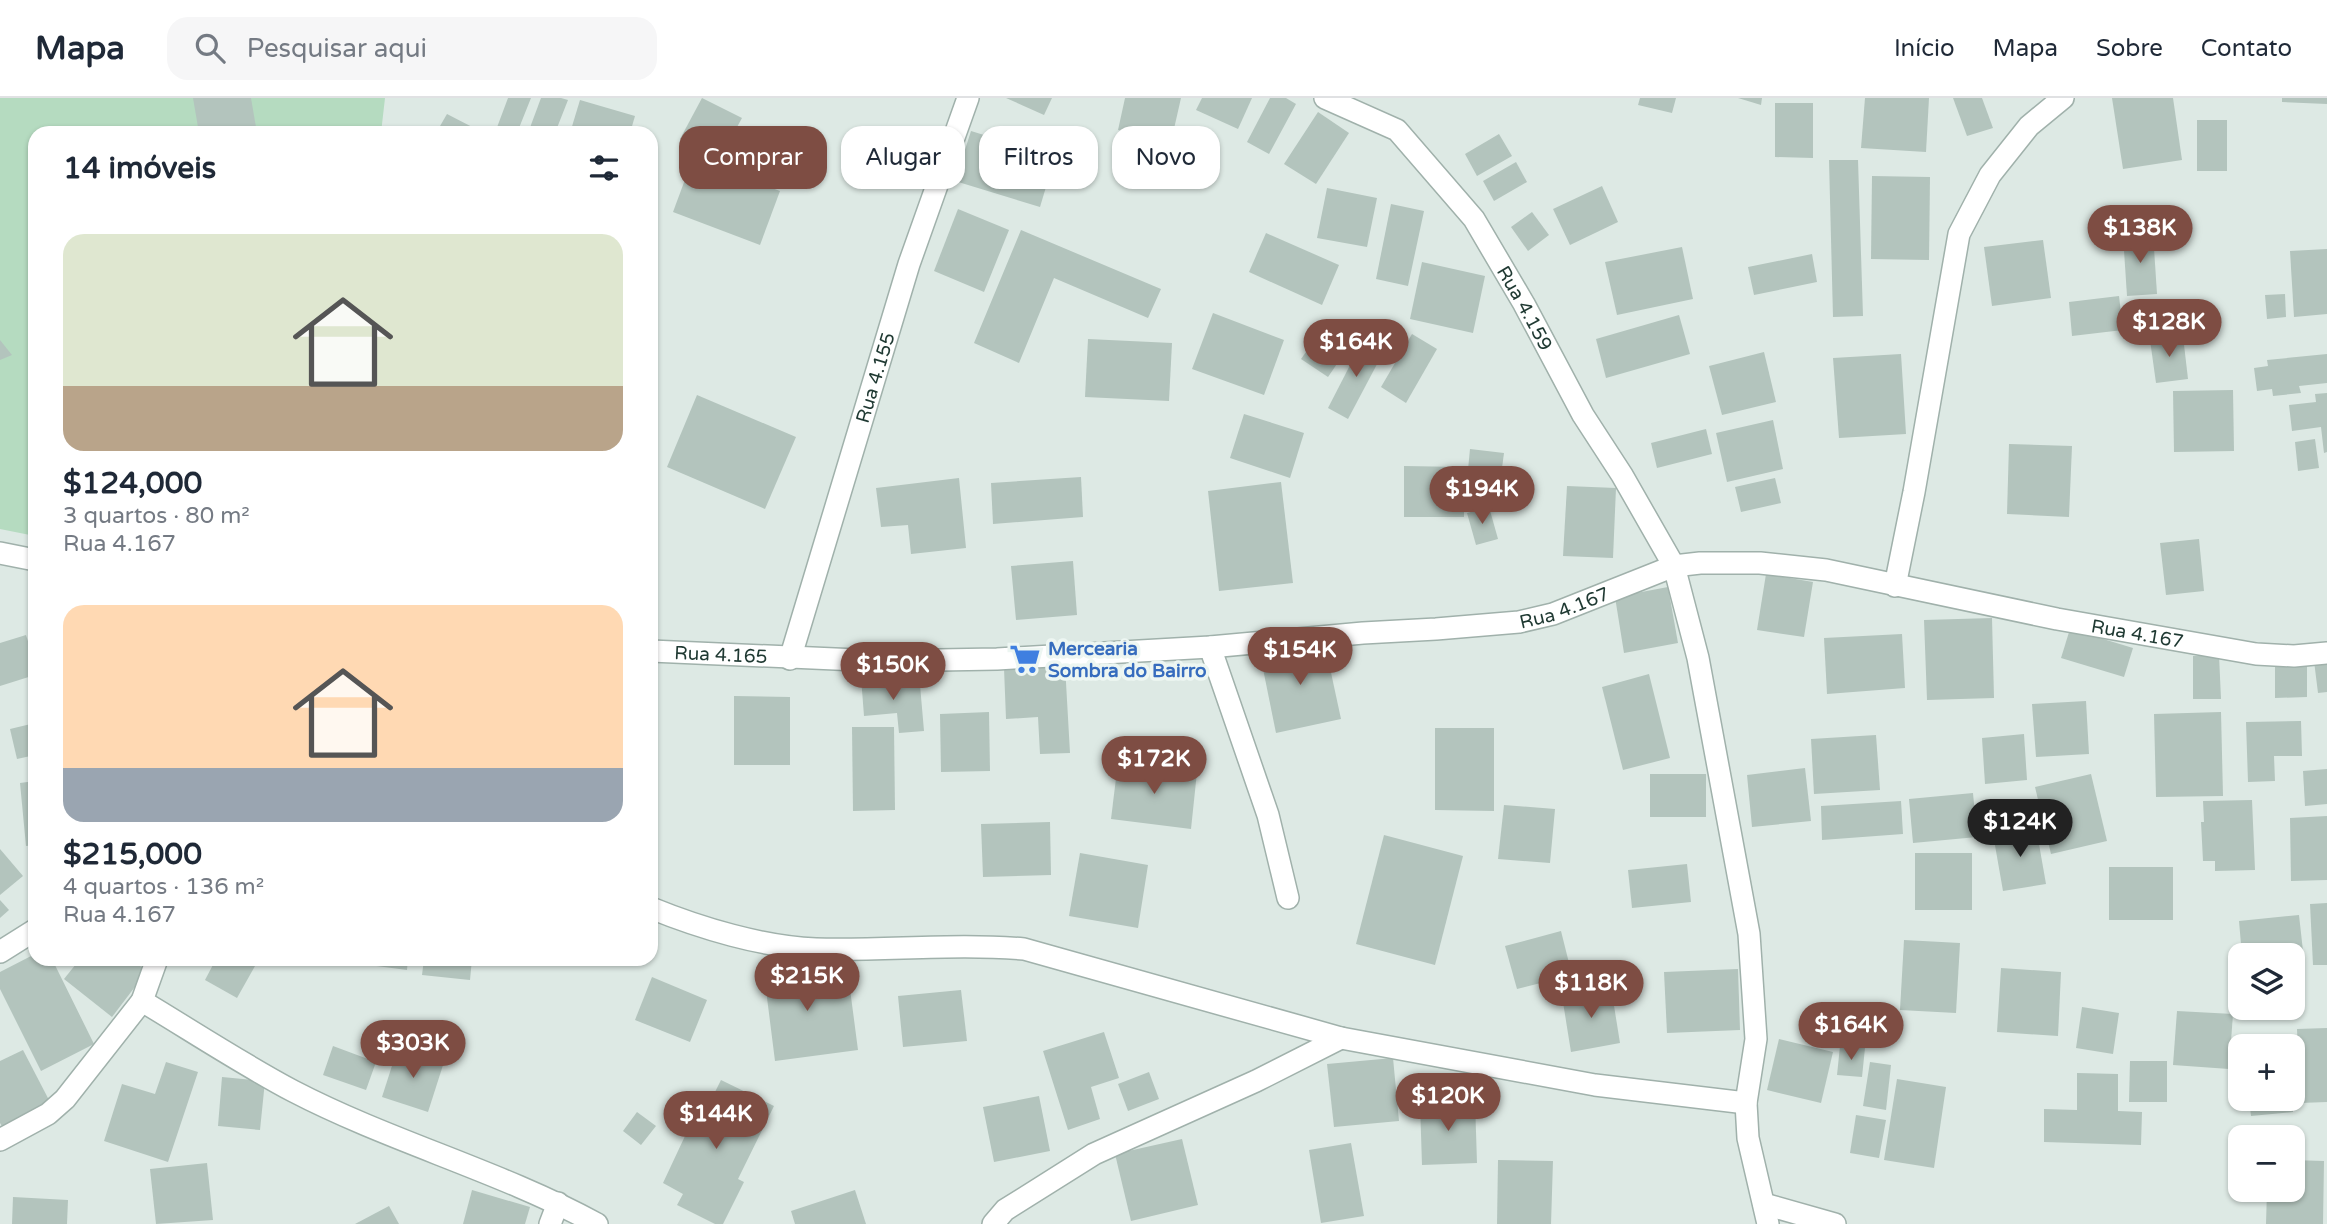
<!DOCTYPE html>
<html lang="pt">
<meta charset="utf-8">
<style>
:root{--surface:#fff;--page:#f6f6f7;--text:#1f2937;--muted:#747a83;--line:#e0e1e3;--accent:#7e4d43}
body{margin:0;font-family:"Varela Round",sans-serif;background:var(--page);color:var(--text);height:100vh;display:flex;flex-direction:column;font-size:26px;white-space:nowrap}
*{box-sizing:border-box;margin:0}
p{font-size:23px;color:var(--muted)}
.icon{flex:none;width:38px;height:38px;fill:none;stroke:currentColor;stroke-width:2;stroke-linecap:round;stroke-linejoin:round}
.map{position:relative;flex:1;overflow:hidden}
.side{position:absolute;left:28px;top:28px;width:630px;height:840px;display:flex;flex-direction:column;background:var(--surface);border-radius:21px;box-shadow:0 2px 5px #0004}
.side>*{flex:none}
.banner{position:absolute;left:679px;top:28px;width:665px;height:63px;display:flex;gap:14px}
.buttons{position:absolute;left:2228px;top:845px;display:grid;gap:14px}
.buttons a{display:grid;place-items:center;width:77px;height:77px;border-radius:14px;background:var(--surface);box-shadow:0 2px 5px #0004;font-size:35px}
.price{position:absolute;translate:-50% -60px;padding:0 16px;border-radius:24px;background:var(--accent);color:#fff;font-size:23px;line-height:46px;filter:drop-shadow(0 2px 4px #0008)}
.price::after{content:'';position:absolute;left:50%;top:42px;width:21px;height:16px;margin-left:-10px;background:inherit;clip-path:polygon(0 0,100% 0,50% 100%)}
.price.active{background:#222;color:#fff}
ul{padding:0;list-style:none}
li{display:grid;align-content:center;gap:14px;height:371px;padding:0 35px}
li span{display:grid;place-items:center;height:217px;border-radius:21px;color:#555}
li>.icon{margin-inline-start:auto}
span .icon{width:126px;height:126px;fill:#fffc;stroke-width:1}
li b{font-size:30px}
h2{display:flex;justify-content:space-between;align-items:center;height:84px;padding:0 35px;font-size:30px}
.pill{padding:0 24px;border-radius:21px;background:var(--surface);box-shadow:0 2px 5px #0004;font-size:24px;line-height:63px}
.pill.active{background:var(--accent);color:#fff}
header{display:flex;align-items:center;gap:42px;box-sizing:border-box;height:98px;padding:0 35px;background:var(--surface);border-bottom:2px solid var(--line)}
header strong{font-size:33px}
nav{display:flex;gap:38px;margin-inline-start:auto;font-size:24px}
.search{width:490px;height:63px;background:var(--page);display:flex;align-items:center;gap:18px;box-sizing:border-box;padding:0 24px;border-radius:21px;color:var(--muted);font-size:26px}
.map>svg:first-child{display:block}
.green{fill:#b5dbc0}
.building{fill:#b3c4bd}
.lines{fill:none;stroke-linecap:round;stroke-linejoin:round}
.minor-casing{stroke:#a0b1ab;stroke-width:24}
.minor{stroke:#fff;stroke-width:21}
.labels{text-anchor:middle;stroke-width:7;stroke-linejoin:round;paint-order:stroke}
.street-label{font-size:19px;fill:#1f3932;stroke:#edf6f2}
.shop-label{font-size:19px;font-weight:bold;fill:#366cbe;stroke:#edf6f2;text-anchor:start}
</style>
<header>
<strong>Mapa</strong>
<div class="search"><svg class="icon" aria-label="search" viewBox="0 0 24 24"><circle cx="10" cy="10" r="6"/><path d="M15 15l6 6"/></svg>Pesquisar aqui</div>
<nav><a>Início</a><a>Mapa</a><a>Sobre</a><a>Contato</a></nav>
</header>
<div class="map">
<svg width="2327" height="1126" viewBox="0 0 2327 1126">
<rect width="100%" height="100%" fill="#dde9e4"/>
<polygon class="green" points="0,0 385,0 381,35 35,35 35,438 0,431"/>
<g class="building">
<polygon points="193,0 251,0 257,35 199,35"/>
<polygon points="508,0 531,0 517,35 504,35 496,32"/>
<polygon points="541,0 561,0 568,2 555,35 528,35"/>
<polygon points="702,0 742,20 719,62 680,41"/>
<polygon points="1006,0 1052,0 1044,17"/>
<polygon points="1125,0 1181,0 1171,44 1118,32"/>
<polygon points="1202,0 1252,0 1238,31 1196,12"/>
<polygon points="1270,0 1286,0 1296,6 1269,56 1247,44"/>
<polygon points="1640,0 1676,0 1672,15 1638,7"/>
<polygon points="1738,0 1762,0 1761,7"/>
<polygon points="1865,0 1929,0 1926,54 1861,50"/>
<polygon points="1953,0 1982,0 1993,30 1967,38"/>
<polygon points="2112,0 2173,0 2182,62 2123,71"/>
<polygon points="2282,0 2327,0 2327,6 2282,4"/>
<polygon points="580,2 635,18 630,35 570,35"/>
<polygon points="1775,5 1813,5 1813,60 1775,59"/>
<polygon points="1318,14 1349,35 1316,86 1284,66"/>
<polygon points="447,16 478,32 476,35 436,35"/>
<rect x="2197" y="22" width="30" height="51"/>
<polygon points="971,33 1055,59 1040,109 955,83"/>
<polygon points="1499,36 1512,58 1477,78 1465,56"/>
<polygon points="693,60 780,93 760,147 673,114"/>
<polygon points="1829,62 1858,62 1863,218 1833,219"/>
<polygon points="1516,64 1527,84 1494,103 1483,83"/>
<polygon points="1872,78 1930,79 1929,162 1871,161"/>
<polygon points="1602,88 1618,124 1570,147 1553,111"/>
<polygon points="1327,90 1377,100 1367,149 1317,140"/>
<polygon points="1391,106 1424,113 1408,188 1376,181"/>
<polygon points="958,111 1009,132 984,194 934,173"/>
<polygon points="1532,114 1549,137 1528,153 1511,129"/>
<polygon points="1021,132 1161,191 1148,220 1054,180 1019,265 974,245"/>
<polygon points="1266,135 1339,167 1322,207 1249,174"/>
<polygon points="2153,135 2157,196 2127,198 2123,137"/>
<polygon points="2043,142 2051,200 1992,208 1984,149"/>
<polygon points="1682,149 1693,201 1617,217 1605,164"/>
<polygon points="2327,151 2327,216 2294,219 2290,153"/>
<polygon points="1812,156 1817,184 1754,197 1748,169"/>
<polygon points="1422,164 1485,178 1473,235 1410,221"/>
<polygon points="2285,196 2286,219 2267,221 2265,197"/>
<polygon points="2119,198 2123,232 2072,238 2069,204"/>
<polygon points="1213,215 1284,242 1264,297 1192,271"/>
<polygon points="1679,217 1690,256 1606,280 1596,241"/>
<polygon points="1328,223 1354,241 1328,279 1301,261"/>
<polygon points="1412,236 1437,251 1406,305 1381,289"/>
<polygon points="2183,238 2188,281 2156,285 2150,242"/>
<polygon points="1088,241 1172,245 1169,303 1085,299"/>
<polygon points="0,242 12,257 0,262"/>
<polygon points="1363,242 1384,253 1348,321 1328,310"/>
<polygon points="1764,254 1776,304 1722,317 1709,268"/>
<polygon points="1901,256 1906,336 1839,340 1833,260"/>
<polygon points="2327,256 2327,285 2299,288 2301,295 2273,298 2272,291 2257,293 2254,270 2268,268 2267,262"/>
<polygon points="2233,292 2234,353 2174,354 2173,293"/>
<polygon points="2327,295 2327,354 2324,355 2321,329 2292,333 2289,307 2316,304 2315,296"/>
<polygon points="697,297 796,339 765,411 667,369"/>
<polygon points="1244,316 1304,335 1290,380 1230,360"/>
<polygon points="1773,322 1783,371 1727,384 1716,335"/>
<polygon points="1706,331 1712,356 1657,370 1651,345"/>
<polygon points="2315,341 2319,370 2298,373 2295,344"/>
<polygon points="2009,346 2072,348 2069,419 2007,416"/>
<polygon points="1470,351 1504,355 1500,385 1467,382"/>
<polygon points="1404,368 1464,369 1464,419 1404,419"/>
<polygon points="1081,379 1083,419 993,426 991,385"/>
<polygon points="959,380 966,450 911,456 908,427 881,429 876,390"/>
<polygon points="1775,380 1781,405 1741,414 1735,389"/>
<polygon points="1281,384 1293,485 1219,493 1208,393"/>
<polygon points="1567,388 1616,390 1613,460 1563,458"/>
<polygon points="1489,409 1498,441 1476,447 1467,415"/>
<polygon points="2199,441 2204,493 2166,497 2160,445"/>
<polygon points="1073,463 1077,517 1016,522 1011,468"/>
<polygon points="1766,476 1813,484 1804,539 1757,532"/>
<polygon points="1668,489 1678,545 1624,555 1615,499"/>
<polygon points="1992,520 1994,600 1927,602 1924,522"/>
<polygon points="2070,531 2133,550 2124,579 2061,560"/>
<polygon points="1902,536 1905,590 1827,596 1824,540"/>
<polygon points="26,537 35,565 35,577 0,588 0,545"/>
<polygon points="1324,542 1341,621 1276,635 1260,556"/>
<polygon points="2219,557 2221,601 2193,601 2193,558"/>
<polygon points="2327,561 2327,594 2318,595 2314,563"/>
<polygon points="2307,564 2307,599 2275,600 2275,565"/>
<polygon points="1065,567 1070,655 1040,656 1038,619 1006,621 1004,570"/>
<polygon points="893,576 894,589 920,587 924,633 899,635 897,615 864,618 861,579"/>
<polygon points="1649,576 1670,660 1623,672 1602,589"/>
<polygon points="734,598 790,599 790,667 734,667"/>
<polygon points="2086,603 2089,656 2036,659 2032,606"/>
<polygon points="989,614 990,673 941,674 940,616"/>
<polygon points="2221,614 2223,698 2156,699 2154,616"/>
<polygon points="2301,623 2302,658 2274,658 2275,683 2248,684 2246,624"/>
<polygon points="35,625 35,657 17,661 10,631"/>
<polygon points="852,629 894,629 895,712 853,713"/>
<polygon points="1435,630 1494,630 1494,713 1435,712"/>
<polygon points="2024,636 2027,682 1985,686 1982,640"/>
<polygon points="1876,637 1880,692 1814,696 1811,641"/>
<polygon points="1118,664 1197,674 1191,731 1111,721"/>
<polygon points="1805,670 1811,723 1752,729 1747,677"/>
<polygon points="2327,671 2327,706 2305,708 2303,673"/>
<rect x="1650" y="676" width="56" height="43"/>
<polygon points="2091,676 2107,743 2051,756 2035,689"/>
<polygon points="35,683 35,747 26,748 20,685"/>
<polygon points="1973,695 1977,739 1913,745 1909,701"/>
<polygon points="2252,702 2255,772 2215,773 2215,763 2203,763 2201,724 2204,724 2203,703"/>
<polygon points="1901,703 1903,736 1822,742 1821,708"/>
<polygon points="1504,707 1555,711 1550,765 1498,761"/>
<polygon points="2327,718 2327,782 2291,783 2290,720"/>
<polygon points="1050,724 1051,777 983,779 981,726"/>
<polygon points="2036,729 2046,786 2003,793 1993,736"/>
<polygon points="1384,737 1463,758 1435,867 1356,846"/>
<polygon points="0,751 23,778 0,797"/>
<polygon points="1080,755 1148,767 1138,830 1069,818"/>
<rect x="1915" y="755" width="57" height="57"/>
<polygon points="1687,766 1691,804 1632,810 1628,772"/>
<rect x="2109" y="769" width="64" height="53"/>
<polygon points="0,802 9,812 0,820"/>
<polygon points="2327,805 2327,867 2313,867 2310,806"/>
<polygon points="2299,817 2305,871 2292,872 2292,858 2242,858 2239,823"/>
<polygon points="1561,833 1572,877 1517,891 1505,848"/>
<polygon points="1904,842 1960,845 1956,915 1900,912"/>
<polygon points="35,856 35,861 52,861 94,946 41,973 0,891 0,874"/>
<polygon points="80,861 131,861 147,873 112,919 64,881"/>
<polygon points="216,861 259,861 237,900 205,882"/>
<polygon points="347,861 408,861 407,872 346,864"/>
<polygon points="424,861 472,861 470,882 422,877"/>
<polygon points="817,861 822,895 850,891 858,952 775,963 763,868"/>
<polygon points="2001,870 2061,874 2058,938 1997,934"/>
<polygon points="1738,871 1740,932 1667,935 1664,874"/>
<polygon points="652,879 707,902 690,944 635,922"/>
<polygon points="1611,889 1620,945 1571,954 1562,898"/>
<polygon points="961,892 967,943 903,949 898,898"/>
<polygon points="2082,909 2119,915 2113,956 2076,950"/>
<polygon points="2177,913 2233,916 2229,971 2173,967"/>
<polygon points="2327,930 2327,1004 2300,1005 2297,931"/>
<polygon points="1104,934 1119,980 1091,989 1100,1021 1068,1032 1043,953"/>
<polygon points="1779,941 1833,954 1821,1005 1767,992"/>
<polygon points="333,948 376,964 366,992 323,977"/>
<polygon points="1840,948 1865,950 1862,979 1837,977"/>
<polygon points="398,949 444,964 428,1014 382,999"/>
<polygon points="23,952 50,1004 3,1030 0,1025 0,963"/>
<polygon points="1393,960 1399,1023 1334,1029 1327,966"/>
<polygon points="2130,963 2167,963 2167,1004 2129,1004"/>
<polygon points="166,964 198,974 168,1064 104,1043 122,986 155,996"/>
<polygon points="1870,964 1891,967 1886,1012 1863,1008"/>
<polygon points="1149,974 1159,1001 1128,1013 1118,986"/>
<polygon points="2077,975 2118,976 2118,1013 2142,1014 2141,1047 2044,1044 2044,1011 2077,1012"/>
<polygon points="222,979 265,983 260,1032 218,1028"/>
<polygon points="1897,981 1946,989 1934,1070 1884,1062"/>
<polygon points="721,982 774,1008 738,1081 744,1084 723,1126 715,1126 677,1107 683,1096 663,1085 685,1038 673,1032 685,1009 703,1018"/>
<polygon points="1039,998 1050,1053 994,1064 983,1009"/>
<polygon points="2249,1001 2292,1001 2293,1014 2251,1018"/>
<polygon points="1475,1003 1477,1065 1422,1067 1420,1005"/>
<polygon points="637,1014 656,1028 641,1047 623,1033"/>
<polygon points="1856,1017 1886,1022 1879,1060 1850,1055"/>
<polygon points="1182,1041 1198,1107 1131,1123 1115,1056"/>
<polygon points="1351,1045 1364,1118 1321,1125 1309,1052"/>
<polygon points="1498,1062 1553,1063 1551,1126 1497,1126"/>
<polygon points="2292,1062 2324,1063 2323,1126 2266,1126 2267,1092 2292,1092"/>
<polygon points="207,1065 213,1122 156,1126 150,1071"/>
<polygon points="472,1092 530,1109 525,1126 463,1126"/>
<polygon points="855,1092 866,1126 795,1126 791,1113"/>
<polygon points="13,1099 68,1102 67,1126 12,1126"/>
<polygon points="389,1108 399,1126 355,1126"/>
</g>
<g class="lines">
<g class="minor-casing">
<g id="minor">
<path id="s1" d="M 1325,0 L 1397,32 L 1474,121 L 1524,206 L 1583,317 L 1622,377 L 1674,468 L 1698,560 L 1749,836 L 1756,941 L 1746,1005 L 1748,1040 L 1768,1126"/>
<polyline points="0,455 35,462"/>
<polyline points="1895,488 1914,394 1959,136 1990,77 2029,28 2063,0"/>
<polyline points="1210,549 1268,717 1288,800"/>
<path id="s2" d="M 651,553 L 880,563 L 997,561 L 1210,549 L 1363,535 L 1436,531 L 1519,524 L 1553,516 L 1674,468 L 1700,465 L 1760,465 L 1826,472 L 2057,521 L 2256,556 L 2294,558 L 2327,555"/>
<path id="s3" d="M 790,561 L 909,166 L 968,0"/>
<path d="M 651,810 C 700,830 763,849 816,851 C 886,853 955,845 1024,851 L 1341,940 L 1595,987 L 1746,1005"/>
<polyline points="0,854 35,832"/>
<path d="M 142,903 C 192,933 242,966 293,993 C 391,1044 500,1073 597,1126"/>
<polyline points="0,1042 48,1016 65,1001 142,903 157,861"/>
<polyline points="1764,1106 1835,1126"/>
<polyline points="550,1126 558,1105"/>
<polyline points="993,1126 1005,1112 1094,1056 1256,983 1341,940"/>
</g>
</g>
<use href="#minor" class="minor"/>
</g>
<defs>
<g id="supermarket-bare" transform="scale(2.415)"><path d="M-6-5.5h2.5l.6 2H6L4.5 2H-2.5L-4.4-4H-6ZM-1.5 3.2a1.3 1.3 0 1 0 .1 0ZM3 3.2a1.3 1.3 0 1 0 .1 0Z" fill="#3f7fe0" stroke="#edf6f2" stroke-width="2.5" paint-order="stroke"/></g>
</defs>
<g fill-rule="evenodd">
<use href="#supermarket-bare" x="1025" y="561"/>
</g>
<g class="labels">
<g class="street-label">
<text dy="7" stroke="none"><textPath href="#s1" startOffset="299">Rua 4.159</textPath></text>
<text dy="7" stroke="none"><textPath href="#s3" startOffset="294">Rua 4.155</textPath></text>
<text dy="7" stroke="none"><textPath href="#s2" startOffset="917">Rua 4.167</textPath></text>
<text dy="7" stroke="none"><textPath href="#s2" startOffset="1505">Rua 4.167</textPath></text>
<text dy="7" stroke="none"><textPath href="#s2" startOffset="70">Rua 4.165</textPath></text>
</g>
<g class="shop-label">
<text x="1048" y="557">Mercearia<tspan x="1048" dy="22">Sombra do Bairro</tspan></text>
</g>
</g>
</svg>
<div class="buttons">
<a><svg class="icon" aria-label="layers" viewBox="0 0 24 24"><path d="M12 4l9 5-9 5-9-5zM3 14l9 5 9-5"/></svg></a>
<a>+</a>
<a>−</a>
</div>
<b class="price" style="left:2140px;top:167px">$138K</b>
<b class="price" style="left:2169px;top:261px">$128K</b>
<b class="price" style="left:1356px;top:281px">$164K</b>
<b class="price" style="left:1482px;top:428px">$194K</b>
<b class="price" style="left:1300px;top:589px">$154K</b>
<b class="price" style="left:893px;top:604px">$150K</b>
<b class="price" style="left:1154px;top:698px">$172K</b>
<b class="price active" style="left:2020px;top:761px">$124K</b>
<b class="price" style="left:807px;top:915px">$215K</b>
<b class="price" style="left:1591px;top:922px">$118K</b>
<b class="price" style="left:1851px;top:964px">$164K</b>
<b class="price" style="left:413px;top:982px">$303K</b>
<b class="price" style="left:1448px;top:1035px">$120K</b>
<b class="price" style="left:716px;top:1053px">$144K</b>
<div class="banner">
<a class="pill active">Comprar</a>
<a class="pill">Alugar</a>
<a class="pill">Filtros</a>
<a class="pill">Novo</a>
</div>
<section class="side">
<h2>14 imóveis<svg class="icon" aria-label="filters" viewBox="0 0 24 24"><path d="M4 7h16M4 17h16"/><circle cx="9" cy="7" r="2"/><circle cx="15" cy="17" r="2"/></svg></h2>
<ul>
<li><span style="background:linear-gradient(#dfe7d0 70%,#b9a48a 0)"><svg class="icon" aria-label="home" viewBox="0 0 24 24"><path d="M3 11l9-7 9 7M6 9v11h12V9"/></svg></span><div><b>$124,000</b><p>3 quartos · 80 m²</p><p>Rua 4.167</p></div></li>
<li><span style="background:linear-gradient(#ffd9b3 75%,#9aa5b1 0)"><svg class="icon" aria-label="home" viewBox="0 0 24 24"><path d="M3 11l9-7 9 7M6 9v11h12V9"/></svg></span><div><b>$215,000</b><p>4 quartos · 136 m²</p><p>Rua 4.167</p></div></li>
</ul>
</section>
</div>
